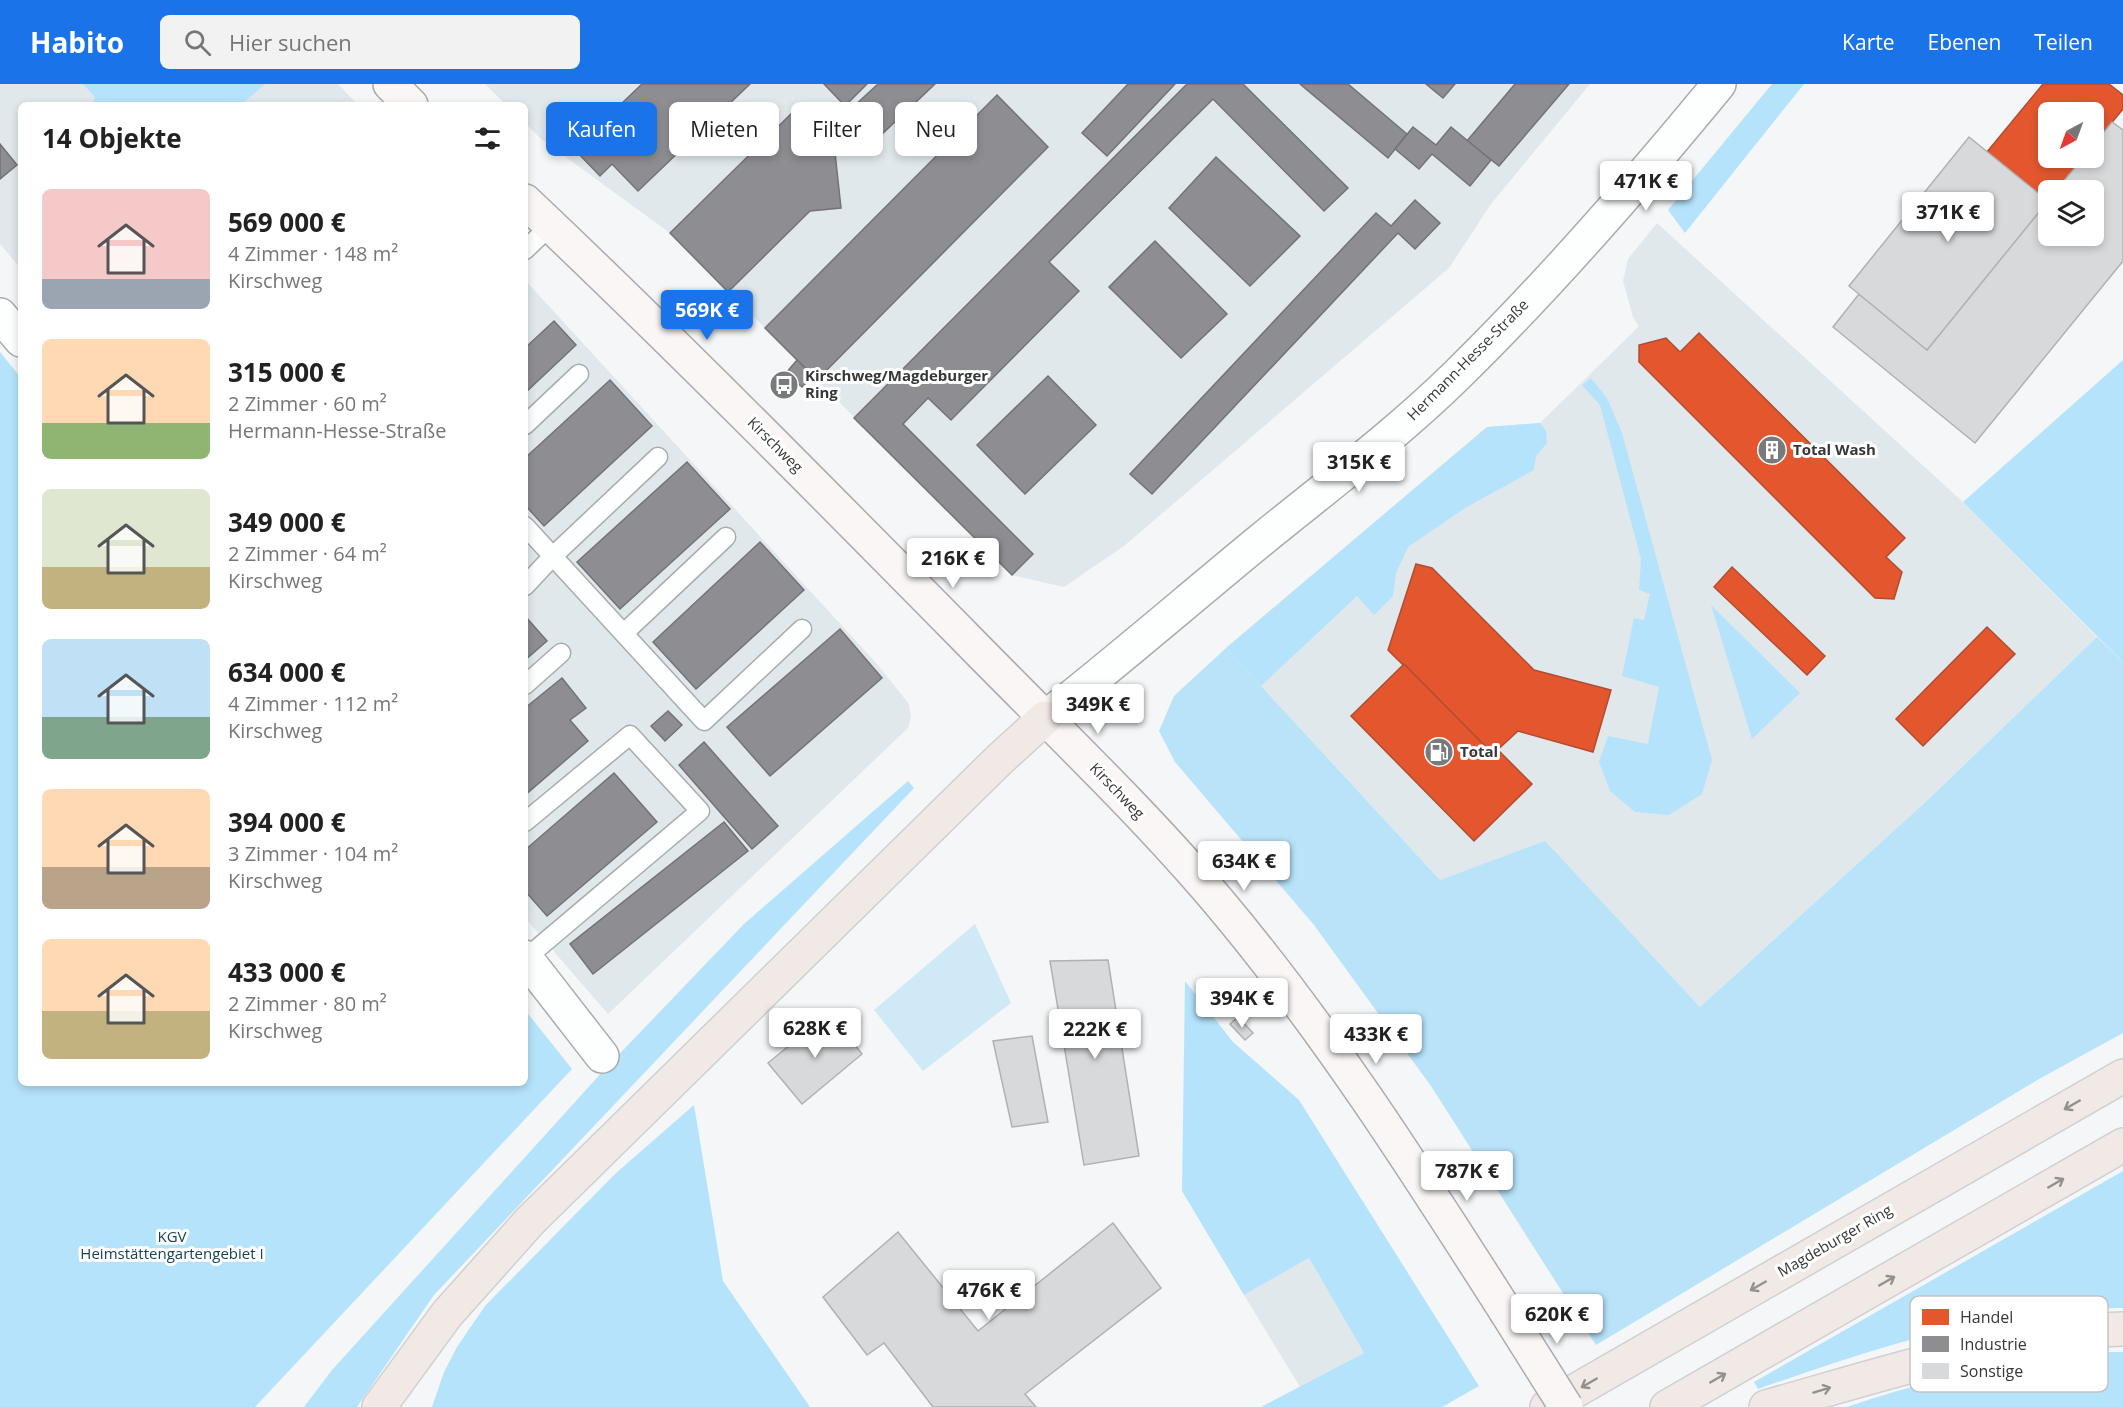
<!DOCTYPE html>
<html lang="de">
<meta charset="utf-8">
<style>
:root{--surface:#fff;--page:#f2f2f2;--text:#222;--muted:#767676;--accent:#1a73e8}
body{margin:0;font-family:"Open Sans",sans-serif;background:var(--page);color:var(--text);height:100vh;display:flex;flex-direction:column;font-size:22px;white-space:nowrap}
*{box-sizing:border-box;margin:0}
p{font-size:20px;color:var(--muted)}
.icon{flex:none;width:33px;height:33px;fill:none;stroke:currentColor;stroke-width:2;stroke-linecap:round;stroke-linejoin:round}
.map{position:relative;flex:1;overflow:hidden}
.drawer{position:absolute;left:18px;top:18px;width:510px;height:984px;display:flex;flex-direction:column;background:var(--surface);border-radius:9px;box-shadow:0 3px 9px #0003}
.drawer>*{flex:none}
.guide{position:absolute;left:546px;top:18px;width:570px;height:54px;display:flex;gap:12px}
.needle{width:39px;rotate:221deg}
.fabs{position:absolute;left:2038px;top:18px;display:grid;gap:12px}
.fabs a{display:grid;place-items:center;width:66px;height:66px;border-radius:9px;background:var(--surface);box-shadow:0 3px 9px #0003;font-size:30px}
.price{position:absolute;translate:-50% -51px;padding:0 14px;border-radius:6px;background:#fff;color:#222;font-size:20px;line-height:39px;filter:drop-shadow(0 2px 3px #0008)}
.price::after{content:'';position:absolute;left:50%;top:36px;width:18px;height:14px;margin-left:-9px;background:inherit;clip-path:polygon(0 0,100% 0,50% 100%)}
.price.active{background:var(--accent);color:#fff}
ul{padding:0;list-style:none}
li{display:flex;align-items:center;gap:18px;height:150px;padding:0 24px}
li span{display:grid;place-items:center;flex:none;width:168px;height:120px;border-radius:9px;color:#555}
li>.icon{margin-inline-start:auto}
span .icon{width:72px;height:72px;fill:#fffc;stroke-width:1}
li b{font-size:26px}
h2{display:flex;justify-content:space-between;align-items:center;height:72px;padding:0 24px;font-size:26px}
.chip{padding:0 21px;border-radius:9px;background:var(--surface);box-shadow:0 3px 9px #0003;font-size:21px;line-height:54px}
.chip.active{background:var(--accent);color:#fff}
header{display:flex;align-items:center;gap:36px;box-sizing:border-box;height:84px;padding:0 30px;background:var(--accent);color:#fff}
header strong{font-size:28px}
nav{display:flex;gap:33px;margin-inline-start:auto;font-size:21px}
.search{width:420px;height:54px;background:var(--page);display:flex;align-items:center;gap:15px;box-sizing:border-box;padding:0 21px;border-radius:9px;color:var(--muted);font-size:22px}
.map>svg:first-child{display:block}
.built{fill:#e1e8ec}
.green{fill:#b5e3fb}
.forest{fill:#b8e3f9}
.water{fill:#cfe9f7}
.shops{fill:#e4572e;stroke:#b04d31;stroke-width:1.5}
.industry{fill:#8d8d92;stroke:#737377;stroke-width:1.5}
.building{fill:#d8d9da;stroke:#b0b1b2;stroke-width:1.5}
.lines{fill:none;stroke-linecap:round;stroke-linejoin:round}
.service-casing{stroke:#aaabad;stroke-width:21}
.minor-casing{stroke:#aaabad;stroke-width:36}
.secondary-casing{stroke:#aaabad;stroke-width:36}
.trunk-casing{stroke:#cfd0d1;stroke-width:36}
.service{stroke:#fdfefe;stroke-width:18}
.minor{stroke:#fdfefe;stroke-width:33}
.secondary{stroke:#f9f6f5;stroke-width:33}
.trunk{stroke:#f1e9e5;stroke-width:33}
.secondary-bridge-casing{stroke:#aaabad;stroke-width:36;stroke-linecap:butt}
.secondary-bridge{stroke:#f9f6f5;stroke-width:33}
.oneway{stroke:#93908e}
.labels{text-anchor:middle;stroke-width:6;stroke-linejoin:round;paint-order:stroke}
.street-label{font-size:15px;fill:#353738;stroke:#fff}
.poi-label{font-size:15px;font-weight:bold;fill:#353738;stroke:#fff;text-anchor:start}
.park-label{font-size:15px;fill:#174357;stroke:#fff}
.key{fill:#fff;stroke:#c2c3c3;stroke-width:1.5}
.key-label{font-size:16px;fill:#353738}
</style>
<header>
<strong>Habito</strong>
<div class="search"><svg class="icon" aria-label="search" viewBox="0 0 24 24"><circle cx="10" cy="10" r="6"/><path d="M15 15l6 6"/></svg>Hier suchen</div>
<nav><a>Karte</a><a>Ebenen</a><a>Teilen</a></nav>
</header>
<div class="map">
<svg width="2123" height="1323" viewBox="0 0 2123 1323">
<rect width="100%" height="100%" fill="#f4f6f8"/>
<g class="built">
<polygon points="0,0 338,0 358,21 21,21 21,185 0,160"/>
<polygon points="485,0 1590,0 1491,120 1449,184 1124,462 1064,503 1012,491 670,149 541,55 525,39 525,21 506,21"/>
<polygon points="1657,139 1963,418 2097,553 1932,712 1700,923 1545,758 1440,796 1226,564 1487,343 1540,339 1629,252 1639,242 1633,233 1623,197 1628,175"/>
<polygon points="525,196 877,580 909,620 911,633 908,644 608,930 525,834"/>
<polygon points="1309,1174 1364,1269 1300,1303 1244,1211"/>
</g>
<g class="green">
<polygon points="83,0 265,0 241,21 93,21 95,13"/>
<polygon points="1772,0 1804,0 1685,149 1668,126"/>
<polygon points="0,268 21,294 21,999 525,999 525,926 572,985 255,1323 0,1323"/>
<polygon points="2123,276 2123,578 1963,418"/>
<polygon points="1591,294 1607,314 1622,349 1712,676 1702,710 1669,731 1635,728 1610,707 1599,678 1608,652 1648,660 1659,603 1622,592 1634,534 1644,536 1650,510 1639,506 1641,475 1600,321 1582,301"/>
<polygon points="1540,339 1546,347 1547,359 1536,372 1534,386 1465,424 1408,463 1396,489 1393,512 1374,531 1357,512 1261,602 1226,564 1487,343"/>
<polygon points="1711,521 1800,609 1752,655"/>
<polygon points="908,697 914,704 434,1211 357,1323 304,1323 332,1286 604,986 744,840"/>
<polygon points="1185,897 1233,958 1299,1016 1479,1302 1442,1323 1261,1323 1364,1269 1309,1174 1244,1211 1182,1107"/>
<polygon points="694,1021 723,1197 810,1323 432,1323 444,1288 457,1263 485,1222 616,1089"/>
<path d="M 2123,1087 L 2123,1224 C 1996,1223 1876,1264 1758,1305 L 1754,1298 Z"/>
<path d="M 2104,1268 L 2123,1268 L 2123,1323 L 1847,1323 C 1935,1293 2012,1278 2104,1268 Z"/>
</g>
<polygon class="forest" points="2097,553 2123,578 2123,949 2039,995 1596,1261 1431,1002 1314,841 1175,678 1159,647 1174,612 1226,564 1440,796 1545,757 1700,923 1932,712"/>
<polygon class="water" points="975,840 1011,919 923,987 874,926"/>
<g class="shops">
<polygon points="2043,0 2109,0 2123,11 2123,25 2094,60 2094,28 2049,28 2049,74 2083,74 2056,106 2049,106 2048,117 1987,68"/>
<polygon points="1699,249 1905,454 1886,473 1902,488 1894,515 1875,514 1639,278 1639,261 1666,254 1680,268"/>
<polygon points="1416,480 1432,484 1534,586 1611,606 1593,668 1518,647 1493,670 1388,566"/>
<polygon points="1732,483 1825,572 1807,591 1714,503"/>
<polygon points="1987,543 2015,570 1923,662 1896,635"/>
<polygon points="1404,580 1493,670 1498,666 1532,700 1474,757 1351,632"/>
</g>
<g class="industry">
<polygon points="642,0 750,0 638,107 612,80 600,92 574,65"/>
<polygon points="824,0 867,0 845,22"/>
<polygon points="878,0 935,0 879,53 852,24"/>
<polygon points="1128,0 1175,0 1107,72 1082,49"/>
<polygon points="1187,0 1243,0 1348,104 1324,127 1213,15 1049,178 1079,207 951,336 928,314 903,340 1033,470 1012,491 854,334"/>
<polygon points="1300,0 1348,0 1407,50 1388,74"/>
<polygon points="1426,0 1455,0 1443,14"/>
<polygon points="1515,0 1569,0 1499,82 1467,57"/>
<polygon points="997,11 1048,63 817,296 765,244"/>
<polygon points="830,22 841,124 810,127 728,208 670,149 795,26"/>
<polygon points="1413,43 1436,61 1451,43 1491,76 1470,102 1432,70 1419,85 1395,65"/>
<polygon points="0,60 17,81 0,95"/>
<polygon points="1216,73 1300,152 1250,202 1169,124"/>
<polygon points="1415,116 1440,139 1415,165 1398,149 1152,410 1130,390 1376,129 1391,142"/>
<polygon points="1155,157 1227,230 1181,274 1109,203"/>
<polygon points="554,237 576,261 525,309 525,264"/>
<polygon points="797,276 813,292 802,303 786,289"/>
<polygon points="1048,292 1096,341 1025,410 977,361"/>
<polygon points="610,296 652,342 544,442 525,421 525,374"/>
<polygon points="687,378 730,425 620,525 577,478"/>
<polygon points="760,458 804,506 696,605 653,558"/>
<polygon points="525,532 547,557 525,576"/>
<polygon points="840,545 882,594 770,692 727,643"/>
<polygon points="562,594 586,624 570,636 588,657 525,711 525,624"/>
<polygon points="668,627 682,641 665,657 651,642"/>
<polygon points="704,658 778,742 752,765 679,681"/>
<polygon points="614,689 657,738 547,832 525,807 525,766"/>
<polygon points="724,738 748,767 593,890 570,860"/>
</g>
<g class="building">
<polygon points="2112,38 2123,46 2123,177 1975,359 1833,243 1859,210 1927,266 2049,115 2049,152 2094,152 2094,106 2056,106 2083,74 2094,74 2094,60"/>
<polygon points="1969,53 2048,117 1927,266 1849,202"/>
<polygon points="1108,876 1139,1072 1084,1081 1050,877"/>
<polygon points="829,929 862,970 802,1020 768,979"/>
<polygon points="1238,933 1253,949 1245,956 1230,940"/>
<polygon points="1032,952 1048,1038 1012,1043 993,957"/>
<polygon points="1113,1139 1161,1204 1025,1310 1036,1323 933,1323 884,1259 867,1271 823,1213 898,1148 978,1247"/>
</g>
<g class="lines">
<g class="service-casing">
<g id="service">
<polyline points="525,166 551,141"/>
<polyline points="525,341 579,290"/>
<polyline points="525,442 704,637 802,545"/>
<polyline points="525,502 553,472 658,373"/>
<polyline points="624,549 726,453"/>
<polyline points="525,601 561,569"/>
<polyline points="525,738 630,651 700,727 526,874"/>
</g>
</g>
<g class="minor-casing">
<g id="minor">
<polyline points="0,231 21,256"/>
<path d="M 1045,634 C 1119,576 1189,515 1261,456 C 1327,402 1396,351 1457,291 C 1550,200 1636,101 1719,0"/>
<polyline points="525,873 602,972"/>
</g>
</g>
<g class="secondary-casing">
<g id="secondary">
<polyline points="390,0 411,21"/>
<path d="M 525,117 C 675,259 820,406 965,553 C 1050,640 1139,724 1218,817 C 1326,945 1415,1085 1505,1226"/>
</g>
</g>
<g class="trunk-casing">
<g id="trunk">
<polyline points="379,1323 447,1230 530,1137 999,676 1045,634"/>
<polyline points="1547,1323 2123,992"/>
<polyline points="1667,1323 2123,1061"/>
<path d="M 1766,1323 C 1859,1297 1950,1267 2046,1254 C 2071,1250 2097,1245 2123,1245"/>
</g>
</g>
<use href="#service" class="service"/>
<use href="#minor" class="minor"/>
<use href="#secondary" class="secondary"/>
<use href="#trunk" class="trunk"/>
<g class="secondary-bridge-casing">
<polyline id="secondary-bridge" points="1505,1226 1566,1323"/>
</g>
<use href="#secondary-bridge" class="secondary-bridge"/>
</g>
<defs><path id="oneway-shaft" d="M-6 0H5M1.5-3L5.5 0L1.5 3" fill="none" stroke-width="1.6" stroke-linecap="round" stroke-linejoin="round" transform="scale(1.5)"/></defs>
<g class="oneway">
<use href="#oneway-shaft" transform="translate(2072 1021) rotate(150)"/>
<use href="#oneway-shaft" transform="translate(2056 1099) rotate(-30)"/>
<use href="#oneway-shaft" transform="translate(1887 1197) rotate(-30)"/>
<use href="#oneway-shaft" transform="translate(1758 1202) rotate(150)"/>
<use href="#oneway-shaft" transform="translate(1718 1294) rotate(-30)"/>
<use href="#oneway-shaft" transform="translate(1589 1299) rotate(150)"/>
<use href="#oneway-shaft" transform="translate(1822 1306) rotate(-17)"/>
</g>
<defs>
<g id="bus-disc" transform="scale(1.5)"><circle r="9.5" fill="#787a7b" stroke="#fff"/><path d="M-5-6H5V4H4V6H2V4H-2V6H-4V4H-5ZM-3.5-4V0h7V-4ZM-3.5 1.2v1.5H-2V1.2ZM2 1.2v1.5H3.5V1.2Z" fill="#fff"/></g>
<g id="building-disc" transform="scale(1.5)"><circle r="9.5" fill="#787a7b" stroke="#fff"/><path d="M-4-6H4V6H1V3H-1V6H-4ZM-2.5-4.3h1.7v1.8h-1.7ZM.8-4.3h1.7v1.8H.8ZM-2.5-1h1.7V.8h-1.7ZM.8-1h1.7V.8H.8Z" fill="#fff"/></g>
<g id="fuel-disc" transform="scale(1.5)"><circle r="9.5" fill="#787a7b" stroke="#fff"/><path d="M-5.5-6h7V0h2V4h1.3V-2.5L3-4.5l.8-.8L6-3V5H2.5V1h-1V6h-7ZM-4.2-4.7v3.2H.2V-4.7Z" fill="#fff"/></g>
</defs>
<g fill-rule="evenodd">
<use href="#bus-disc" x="784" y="301"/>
<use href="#building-disc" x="1772" y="366"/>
<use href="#fuel-disc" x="1439" y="668"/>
</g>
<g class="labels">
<g class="street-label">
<text transform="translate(1468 276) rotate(-45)" y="5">Hermann-Hesse-Straße</text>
<text transform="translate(775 361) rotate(45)" y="5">Kirschweg</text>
<text transform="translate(1117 707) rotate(46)" y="5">Kirschweg</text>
<text transform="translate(1835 1157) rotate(-30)" y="5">Magdeburger Ring</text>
</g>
<g class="poi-label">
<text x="805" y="297">Kirschweg/Magdeburger<tspan x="805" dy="17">Ring</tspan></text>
<text x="1793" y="371">Total Wash</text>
<text x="1460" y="673">Total</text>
</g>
<g class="park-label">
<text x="172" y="1158">KGV<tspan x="172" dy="17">Heimstättengartengebiet I</tspan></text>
</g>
</g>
<rect x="1910" y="1212" width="198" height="96" rx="9" class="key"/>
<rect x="1922" y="1225" width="27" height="16" fill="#e4572e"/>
<rect x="1922" y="1252" width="27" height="16" fill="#8d8d92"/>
<rect x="1922" y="1279" width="27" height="16" fill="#d8d9da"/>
<g class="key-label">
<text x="1960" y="1239">Handel</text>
<text x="1960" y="1266">Industrie</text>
<text x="1960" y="1293">Sonstige</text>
</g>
</svg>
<div class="fabs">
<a><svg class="needle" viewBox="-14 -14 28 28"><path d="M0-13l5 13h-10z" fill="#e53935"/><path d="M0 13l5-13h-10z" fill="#767676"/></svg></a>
<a><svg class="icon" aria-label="layers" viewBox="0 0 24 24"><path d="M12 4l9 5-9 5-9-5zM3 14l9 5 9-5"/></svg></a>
</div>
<b class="price" style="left:1646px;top:128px">471K €</b>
<b class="price" style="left:1948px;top:159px">371K €</b>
<b class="price active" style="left:707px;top:257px">569K €</b>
<b class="price" style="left:1359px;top:409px">315K €</b>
<b class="price" style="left:953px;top:505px">216K €</b>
<b class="price" style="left:1098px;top:651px">349K €</b>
<b class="price" style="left:1244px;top:808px">634K €</b>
<b class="price" style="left:1242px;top:945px">394K €</b>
<b class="price" style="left:815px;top:975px">628K €</b>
<b class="price" style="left:1095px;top:976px">222K €</b>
<b class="price" style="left:1376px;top:981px">433K €</b>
<b class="price" style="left:1467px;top:1118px">787K €</b>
<b class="price" style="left:989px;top:1237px">476K €</b>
<b class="price" style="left:1557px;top:1261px">620K €</b>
<div class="guide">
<a class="chip active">Kaufen</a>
<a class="chip">Mieten</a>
<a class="chip">Filter</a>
<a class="chip">Neu</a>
</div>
<section class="drawer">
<h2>14 Objekte<svg class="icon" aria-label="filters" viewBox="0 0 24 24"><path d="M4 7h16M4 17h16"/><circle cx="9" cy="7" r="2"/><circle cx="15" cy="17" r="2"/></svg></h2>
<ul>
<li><span style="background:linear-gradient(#f6c9c9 75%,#9aa5b1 0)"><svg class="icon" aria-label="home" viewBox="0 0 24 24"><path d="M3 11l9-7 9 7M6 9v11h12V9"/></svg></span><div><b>569 000 €</b><p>4 Zimmer · 148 m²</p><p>Kirschweg</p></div></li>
<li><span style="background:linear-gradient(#ffd9b3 70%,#8fb573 0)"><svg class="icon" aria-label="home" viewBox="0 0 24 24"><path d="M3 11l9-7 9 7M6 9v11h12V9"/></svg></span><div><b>315 000 €</b><p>2 Zimmer · 60 m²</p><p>Hermann-Hesse-Straße</p></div></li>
<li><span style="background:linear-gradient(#dfe7d0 65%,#c2b280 0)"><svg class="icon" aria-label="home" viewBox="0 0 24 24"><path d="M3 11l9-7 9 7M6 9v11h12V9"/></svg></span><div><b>349 000 €</b><p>2 Zimmer · 64 m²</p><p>Kirschweg</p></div></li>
<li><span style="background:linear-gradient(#bfe0f5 65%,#7fa58c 0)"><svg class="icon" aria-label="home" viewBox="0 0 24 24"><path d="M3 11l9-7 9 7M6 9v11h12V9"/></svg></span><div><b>634 000 €</b><p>4 Zimmer · 112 m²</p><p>Kirschweg</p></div></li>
<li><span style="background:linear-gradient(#ffd9b3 65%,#b9a48a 0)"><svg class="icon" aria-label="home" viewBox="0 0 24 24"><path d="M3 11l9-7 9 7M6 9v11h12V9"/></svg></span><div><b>394 000 €</b><p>3 Zimmer · 104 m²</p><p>Kirschweg</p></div></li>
<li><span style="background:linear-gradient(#ffd9b3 60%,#c2b280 0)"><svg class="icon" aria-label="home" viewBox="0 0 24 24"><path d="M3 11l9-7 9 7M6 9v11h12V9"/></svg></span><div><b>433 000 €</b><p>2 Zimmer · 80 m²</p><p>Kirschweg</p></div></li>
</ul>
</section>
</div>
